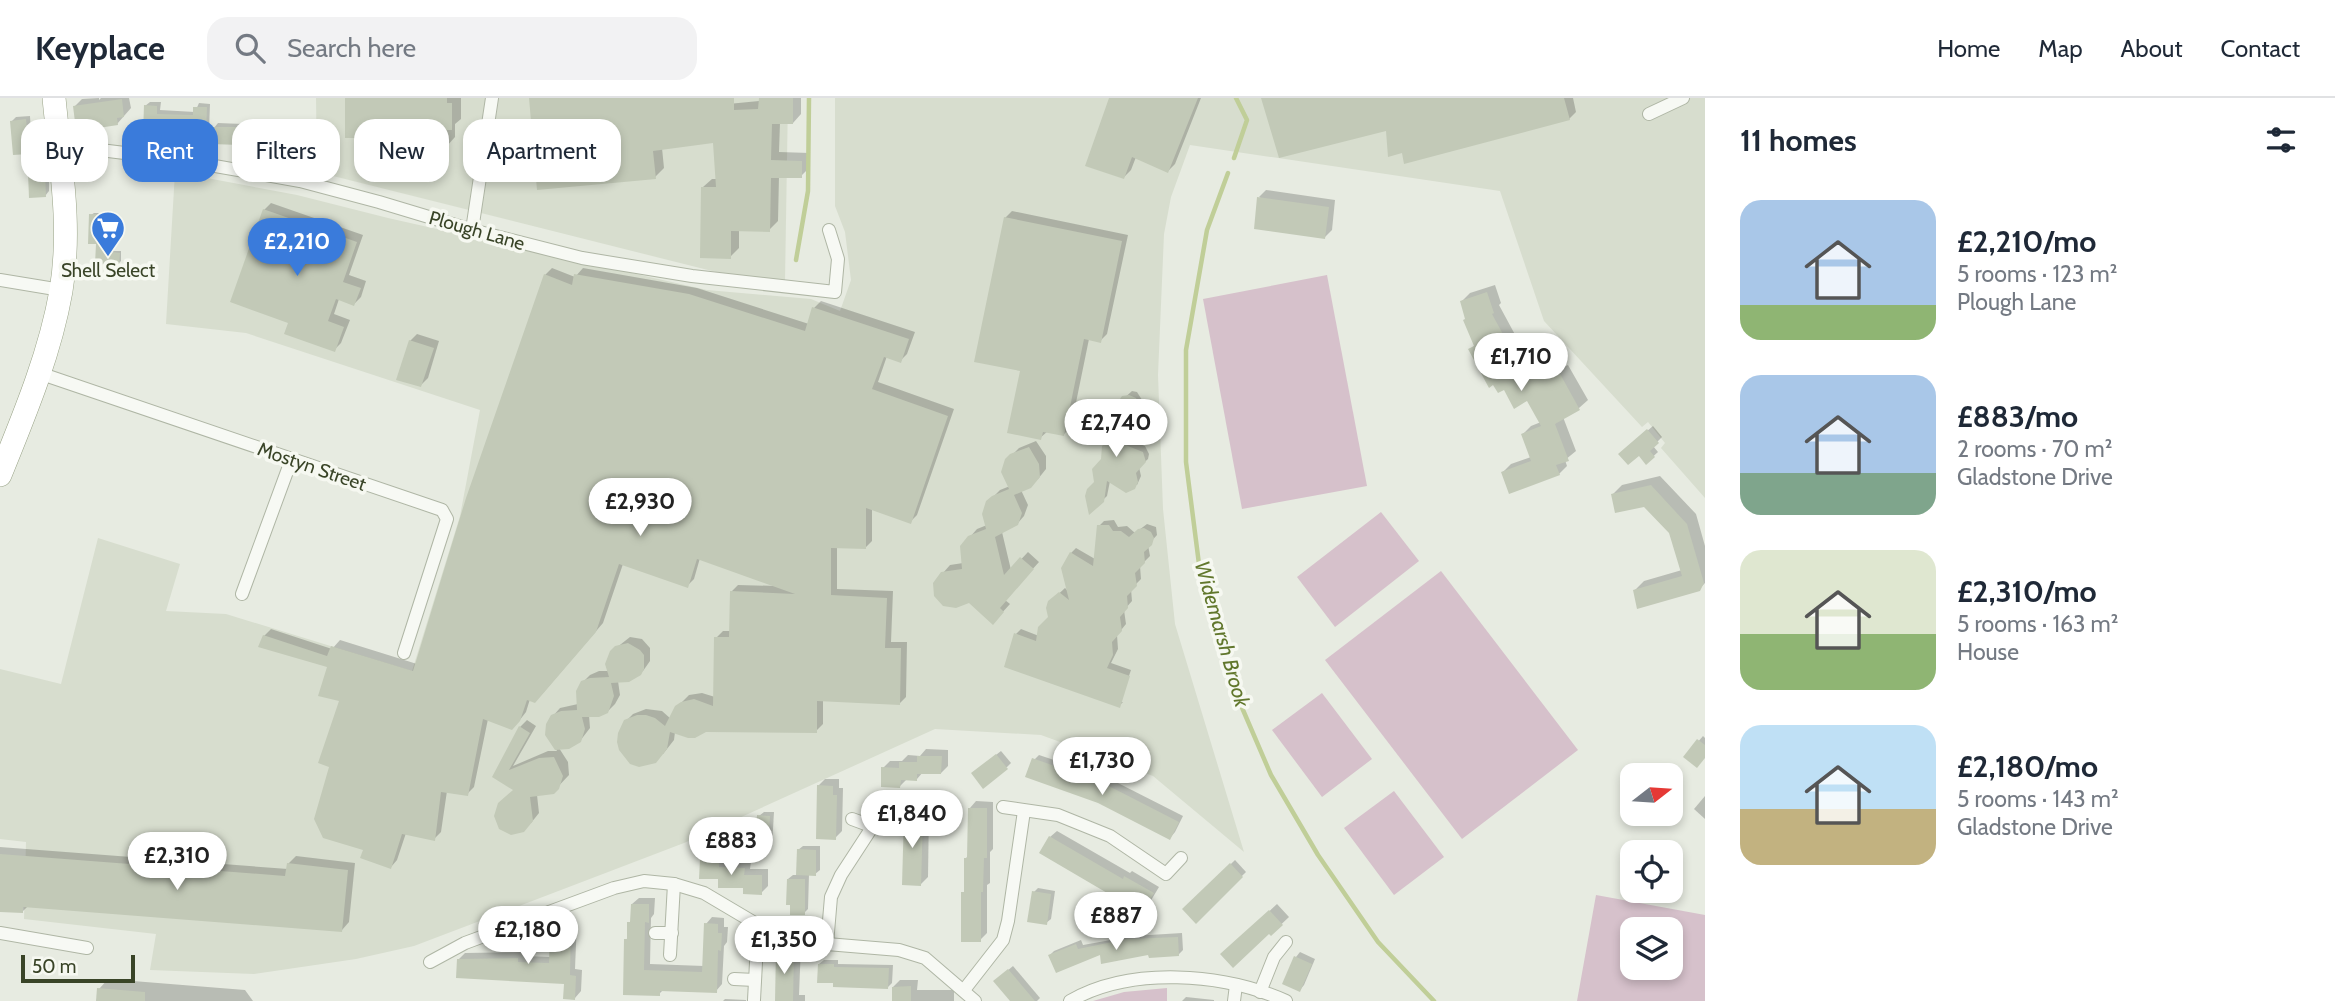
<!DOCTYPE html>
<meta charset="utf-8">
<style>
:root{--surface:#fff;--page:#f2f2f3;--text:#1f2937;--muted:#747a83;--line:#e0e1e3;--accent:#3a7bdb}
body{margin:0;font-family:Cabin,sans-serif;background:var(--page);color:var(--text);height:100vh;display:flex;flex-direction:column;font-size:26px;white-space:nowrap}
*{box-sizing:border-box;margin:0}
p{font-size:23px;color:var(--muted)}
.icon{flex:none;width:38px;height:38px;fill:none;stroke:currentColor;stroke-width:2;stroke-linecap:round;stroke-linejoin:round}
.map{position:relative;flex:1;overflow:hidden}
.side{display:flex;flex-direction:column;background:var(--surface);width:630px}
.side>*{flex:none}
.top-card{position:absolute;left:21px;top:21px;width:665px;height:63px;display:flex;gap:14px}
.needle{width:46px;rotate:73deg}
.controls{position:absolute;left:1620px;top:665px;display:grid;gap:14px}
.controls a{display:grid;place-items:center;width:63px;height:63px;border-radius:14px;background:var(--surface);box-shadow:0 4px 10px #0003;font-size:35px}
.scale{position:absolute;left:21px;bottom:18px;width:114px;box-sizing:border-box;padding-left:7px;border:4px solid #394427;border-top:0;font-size:19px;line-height:24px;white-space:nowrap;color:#394427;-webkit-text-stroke:5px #f6f8f1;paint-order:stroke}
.price{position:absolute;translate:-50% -60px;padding:0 16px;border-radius:24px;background:#fff;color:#222;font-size:23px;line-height:46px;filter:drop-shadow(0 2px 4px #0008)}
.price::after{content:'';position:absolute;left:50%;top:42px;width:21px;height:16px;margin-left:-10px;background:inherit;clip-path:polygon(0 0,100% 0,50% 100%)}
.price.on{background:var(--accent);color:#fff}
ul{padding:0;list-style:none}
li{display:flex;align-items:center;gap:21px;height:175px;padding:0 35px}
li span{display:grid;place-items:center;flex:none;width:196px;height:140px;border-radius:21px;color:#555}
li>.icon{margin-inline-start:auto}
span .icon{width:84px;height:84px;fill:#fffc;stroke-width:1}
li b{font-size:30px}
h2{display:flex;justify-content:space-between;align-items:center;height:84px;padding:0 35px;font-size:30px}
.pill{padding:0 24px;border-radius:21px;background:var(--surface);box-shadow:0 4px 10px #0003;font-size:24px;line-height:63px}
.pill.on{background:var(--accent);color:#fff}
header{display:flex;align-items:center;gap:42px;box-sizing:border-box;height:98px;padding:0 35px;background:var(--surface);border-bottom:2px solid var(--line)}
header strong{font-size:33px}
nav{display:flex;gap:38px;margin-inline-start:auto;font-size:24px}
.search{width:490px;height:63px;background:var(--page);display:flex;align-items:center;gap:18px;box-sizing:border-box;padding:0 24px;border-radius:21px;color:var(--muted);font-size:26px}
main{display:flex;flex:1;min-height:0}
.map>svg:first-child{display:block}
.built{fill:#d7ddce}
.green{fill:#d6c1cb;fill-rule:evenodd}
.shadow{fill:#0003}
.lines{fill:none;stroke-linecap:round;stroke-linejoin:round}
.stream{stroke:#c0ce98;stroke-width:4.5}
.building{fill:#c2c9b7}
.street-casing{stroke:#afb6a5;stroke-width:14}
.highway-casing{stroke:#99a387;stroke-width:24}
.street{stroke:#f7f9f4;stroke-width:12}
.highway{stroke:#fff;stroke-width:23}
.labels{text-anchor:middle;stroke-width:7;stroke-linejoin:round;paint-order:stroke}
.street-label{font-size:19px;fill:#394427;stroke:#f6f8f1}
.poi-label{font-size:19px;fill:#394427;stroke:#f6f8f1}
.water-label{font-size:21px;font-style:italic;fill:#61772c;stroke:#f6f8f1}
</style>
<header>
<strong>Keyplace</strong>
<div class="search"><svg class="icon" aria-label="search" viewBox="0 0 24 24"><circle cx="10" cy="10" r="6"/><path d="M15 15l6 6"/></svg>Search here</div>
<nav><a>Home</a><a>Map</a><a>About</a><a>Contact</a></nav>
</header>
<main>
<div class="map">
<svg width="1705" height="903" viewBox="0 0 1705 903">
<rect width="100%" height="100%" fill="#e7ebe1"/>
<g class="built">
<polygon points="316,0 788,0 785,183 720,175 317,74"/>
<polygon points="835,0 1705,0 1705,400 1661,350 1665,345 1648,324 1642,329 1544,223 1500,93 1190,47 1171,99 1164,136 1158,277 1163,411 1175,526 1244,754 1153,678 1041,637 935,631 684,745 414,848 356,861 254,876 150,872 156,836 24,821 26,744 0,741 0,571 61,586 98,440 180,466 166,513 226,516 412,573 460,418 480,312 246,235 166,226 175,74 297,97 388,120 707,192 811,201 840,213 851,182 845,134 835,108"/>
</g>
<g class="green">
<polygon points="1327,177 1367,388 1242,411 1203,201"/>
<polygon points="1381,414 1419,463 1335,529 1297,479"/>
<polygon points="1441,473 1578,652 1462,741 1325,562"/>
<polygon points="1322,595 1372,661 1322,699 1272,632"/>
<polygon points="1394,693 1444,759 1394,797 1344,730"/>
<path d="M 1596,797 L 1705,817 L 1705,903 L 1577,903 ZM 1633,831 L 1671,831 L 1671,870 L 1633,870 Z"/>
<polygon points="1167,890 1167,903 1093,903 1124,894"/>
</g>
<g class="shadow">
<polygon points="99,0 99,2 101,0 129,0 131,10 117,26 75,8 82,1"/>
<polygon points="347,0 461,0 461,21 455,26 455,39 446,49 368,38"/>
<polygon points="531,0 727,0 728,6 759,3 759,0 801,0 801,16 793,25 780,25 779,54 810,55 810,69 801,78 779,78 778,123 769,132 739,131 739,150 730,159 703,89 712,81 717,81 714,43 662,50 664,70 655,79"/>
<polygon points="1111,0 1201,0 1175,66 1168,73 1136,59 1131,72 1124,79"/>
<polygon points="1263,0 1573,0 1576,14 1569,21 1403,53 1388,30"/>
<polygon points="150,4 161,4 160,12 195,14 199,5 210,6 209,32 205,36 144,34 145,8"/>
<polygon points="30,18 32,50 28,54 12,23 16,19"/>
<polygon points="218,25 243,26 243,41 238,45 214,30"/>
<polygon points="49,70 49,93 45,98 30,75 34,71"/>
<polygon points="1266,92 1335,102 1332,132 1325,139 1259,99"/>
<polygon points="271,105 363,137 349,177 366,183 361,199 354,206 339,201 334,216 350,222 341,245 334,252 264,112"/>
<polygon points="1012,113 1128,137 1107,236 1100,243 1089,241 1071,329 1064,336 1048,333 1040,340 1022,272 1005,120"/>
<polygon points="94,115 115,115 114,153 121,153 121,163 119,165 98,144 91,117"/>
<polygon points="552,170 575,179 583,170 697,190 809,226 814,210 821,203 915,234 907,256 900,263 887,258 878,284 954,311 917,417 910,424 872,410 872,443 865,450 837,449 837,491 893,493 891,544 907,544 906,599 899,606 823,602 823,626 816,633 675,634 674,642 663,656 626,623 633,616 646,611 662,613 671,621 677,609 689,597 702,595 715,599 716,540 723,533 731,533 731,494 738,487 777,488 700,460 694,481 687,488 623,466 603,525 542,596 530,601 526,614 519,623 488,621 474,689 467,696 447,693 441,734 434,741 406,735 397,762 391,769 366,751 331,668 341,602 329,568 264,538 271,531 332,551 340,542 417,566 545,177"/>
<polygon points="1495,187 1501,205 1499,207 1519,244 1528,239 1539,259 1548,254 1558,272 1568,267 1588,302 1579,310 1563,319 1576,353 1565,362 1567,368 1559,376 1503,374 1511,366 1531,359 1523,336 1531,328 1541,324 1528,301 1504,290 1470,252 1475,247 1461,204 1470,195"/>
<polygon points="417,236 439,243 428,280 421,287 410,243"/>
<polygon points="1132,293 1137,294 1142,302 1140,307 1131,316 1133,329 1126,341 1145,348 1149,356 1148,361 1139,369 1141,378 1137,387 1110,383 1107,398 1090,414 1103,362 1121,317 1120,304"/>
<polygon points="1653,328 1662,339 1653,348 1658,354 1647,364 1639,356 1625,352"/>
<polygon points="1036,343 1046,358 1046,371 1038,381 1021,392 1028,407 1024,418 1017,426 1002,434 1011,472 1028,454 1039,464 1005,502 1010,506 1000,517 943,475 950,467 963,465 970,439 977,431 987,427 988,404 1000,392 1010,388 1007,362 1019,350"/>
<polygon points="1660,378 1696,416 1705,448 1705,485 1699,491 1635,492 1644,483 1682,472 1670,434 1645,407 1613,396 1622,387"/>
<polygon points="1114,422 1118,429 1127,428 1135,435 1147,426 1156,429 1157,437 1148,447 1150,458 1140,468 1141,481 1131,491 1132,503 1124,512 1126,526 1117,537 1118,551 1111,565 1131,572 1120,604 1123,604 1119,608 1016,536 1021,531 1039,538 1050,519 1050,504 1065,490 1068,493 1063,470 1071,455 1076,450 1095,461 1099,428 1104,423"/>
<polygon points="630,539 642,541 650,550 650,563 643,573 618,583 620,597 615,606 608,613 589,617 590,630 580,643 559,650 568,664 569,677 553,694 537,697 539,715 531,725 516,691 494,678 520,629 527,622 536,628 513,668 548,653 557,653 547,636 553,618 560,610 578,606 582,585 590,577 599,573 609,573 611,554"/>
<polygon points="1703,638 1705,640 1705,659 1685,659"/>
<polygon points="926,651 948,652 948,668 941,675 923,674 917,681 907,681 900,688 883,670 890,663 902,663 908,657 920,658"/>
<polygon points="1001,653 1011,665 1007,669 978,671"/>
<polygon points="1039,657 1108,680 1183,718 1175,734 1170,740 1033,663"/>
<polygon points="825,681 839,681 839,690 843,690 842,733 835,740 818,688"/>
<polygon points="1705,698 1705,721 1694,711"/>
<polygon points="976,703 993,704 993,751 990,754 990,785 987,787 987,835 980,842 963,795 966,792 966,760 969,757 970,710"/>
<polygon points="912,711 929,712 928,779 921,786 905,718"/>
<polygon points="764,714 774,714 772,748 767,752 759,718"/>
<polygon points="1057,733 1130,775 1132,773 1159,789 1150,804 1144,810 1050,739"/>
<polygon points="803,748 820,748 820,772 815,776 809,776 808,811 804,815 788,781 793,777 798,777 798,752"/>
<polygon points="0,749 288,771 288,766 296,758 355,765 349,824 342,832 28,808 22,814 0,812"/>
<polygon points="708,755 725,755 725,763 751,764 750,771 768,771 768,788 761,795 745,788 701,762"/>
<polygon points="1235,762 1246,774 1196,823 1185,811"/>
<polygon points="1038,790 1055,793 1051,821 1046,825 1034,794"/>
<polygon points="639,800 655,800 654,816 651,820 650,866 704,868 706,826 712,819 724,820 724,829 728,829 727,844 724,848 722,886 716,893 664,891 659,896 625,895 626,842 628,839 629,825 632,822 632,806"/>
<polygon points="1277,806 1289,819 1271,836 1269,833 1223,856"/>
<polygon points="559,821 577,822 575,871 582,872 581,893 575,900 566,885 458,862 465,855 524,854 524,858 551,859 552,828"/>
<polygon points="1182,835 1183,852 1178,857 1101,855 1050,857 1054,853 1081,842 1083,847 1133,838"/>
<polygon points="785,846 801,847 799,897 805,897 805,903 781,903 778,853"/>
<polygon points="1300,854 1315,861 1304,887 1300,892 1285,885 1296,859"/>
<polygon points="824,862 838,862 838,866 893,867 892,885 888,889 835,883 819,866"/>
<polygon points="1013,868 1040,900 1037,903 1012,903 1000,879"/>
<polygon points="108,881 245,892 253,903 98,903 99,891"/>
<polygon points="900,882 918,882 917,892 954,892 954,903 894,903 893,889"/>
<polygon points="1186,899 1214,902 1214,903 1182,903"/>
<polygon points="725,901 746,902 746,903 723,903"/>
</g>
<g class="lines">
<g class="stream">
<polyline points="1234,60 1247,22 1236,0"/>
<polyline points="1228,75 1207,132 1186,252 1186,364 1200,474 1234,591 1271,677 1318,757 1378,844 1434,903"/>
<polyline points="796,162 808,93 809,0"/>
</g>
</g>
<g class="building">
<polygon points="345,0 447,0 447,5 452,5 452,32 447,32 447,51 366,50 366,40 345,40"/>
<polygon points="529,0 734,0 734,12 758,11 759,0 793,0 793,26 772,26 771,62 802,63 802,80 771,80 770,134 731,133 731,161 700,160 701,89 716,89 713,45 653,53 656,81 537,92"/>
<polygon points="1109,0 1198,0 1168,75 1132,59 1124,81 1085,68"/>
<polygon points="1261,0 1564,0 1570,22 1404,66 1402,55 1388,59 1386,33 1279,60"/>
<polygon points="122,1 124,19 117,20 118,27 85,32 84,23 75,24 73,8"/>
<polygon points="144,7 157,8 157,16 193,17 193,9 207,9 206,38 143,36"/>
<polygon points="26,21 29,56 13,57 10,23"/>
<polygon points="212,29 239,29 239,47 212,46"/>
<polygon points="45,74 46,99 29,100 28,75"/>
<polygon points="1257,99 1329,109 1325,141 1254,131"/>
<polygon points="263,111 357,144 343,184 361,190 354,208 336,201 328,223 344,229 335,254 284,236 288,225 230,204"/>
<polygon points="89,116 114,117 112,154 120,155 119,167 95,166 96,146 88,146"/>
<polygon points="1004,119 1122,143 1101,245 1084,241 1064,338 1043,334 1041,342 1007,335 1020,273 974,264"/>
<polygon points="544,176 572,187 574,176 689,196 805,233 812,209 909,241 901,265 884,259 872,291 948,318 911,426 866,410 866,451 831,450 831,497 887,500 885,550 901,550 900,607 817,603 817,635 706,634 695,640 688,640 670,634 667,651 656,665 639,669 630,666 619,652 617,644 618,635 624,622 637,617 646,617 655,620 665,628 675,608 681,604 694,601 713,608 714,539 729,539 730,493 795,496 697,461 688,490 619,466 596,534 535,605 527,602 520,623 512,632 483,621 468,698 441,694 435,743 402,736 391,771 360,760 363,752 323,740 314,721 329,669 318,665 339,603 318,598 327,569 258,549 263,537 327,558 331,548 413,573 466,400"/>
<polygon points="1487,194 1494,215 1492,216 1511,251 1520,246 1531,266 1539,261 1550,279 1559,274 1580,312 1555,326 1569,363 1556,367 1560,377 1509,396 1501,374 1531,363 1521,336 1541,328 1527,303 1514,311 1504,292 1498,295 1493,287 1489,290 1468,251 1474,248 1463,222 1465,221 1460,203"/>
<polygon points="409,242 434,250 421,289 396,282"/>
<polygon points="1129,297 1136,300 1139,307 1136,314 1127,322 1129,335 1123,346 1143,354 1146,364 1136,375 1138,384 1135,391 1126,395 1107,383 1104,404 1089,417 1085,398 1087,391 1094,384 1092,371 1101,361 1102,348 1110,341 1109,328 1119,317 1118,304 1122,298"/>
<polygon points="1647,331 1659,345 1650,353 1655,359 1646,367 1639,358 1628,367 1618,356"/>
<polygon points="1029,349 1039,366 1040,379 1031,390 1014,397 1022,415 1018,427 995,439 1004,477 1020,459 1034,471 1000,510 1004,514 993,527 969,505 956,510 943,508 934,498 933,485 941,474 962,471 960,448 968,438 986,431 982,416 986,403 992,398 1009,391 1001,374 1005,361 1010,356"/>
<polygon points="1651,387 1687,426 1704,485 1700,493 1637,511 1633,492 1682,478 1669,435 1644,409 1615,415 1611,396"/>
<polygon points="1097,427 1109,427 1113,433 1121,433 1129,439 1138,431 1144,430 1151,434 1154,440 1152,447 1144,454 1145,465 1135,475 1137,488 1127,498 1128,510 1120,519 1122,533 1112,544 1113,557 1107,570 1130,578 1120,610 1004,569 1014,535 1036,543 1038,529 1048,519 1046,510 1048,503 1059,494 1069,502 1061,470 1070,454 1093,468"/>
<polygon points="628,545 640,552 644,557 644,571 641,577 629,584 611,585 614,598 608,615 599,619 582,619 585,631 581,644 569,651 555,652 545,637 546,626 551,617 561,613 577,612 576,593 581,583 590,580 609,579 605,566 610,553 615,548"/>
<polygon points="519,628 530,635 509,672 539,660 554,659 563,678 559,691 554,696 530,699 533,723 524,734 511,737 499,731 494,718 498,705 513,692 492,679"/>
<polygon points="1697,641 1705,647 1705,660 1697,670 1683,659"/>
<polygon points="996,656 1008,671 983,691 971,675"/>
<polygon points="917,658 942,658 941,676 917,676 917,683 901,682 900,690 881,689 881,669 899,670 899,664 917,664"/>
<polygon points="1032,660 1103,685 1179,724 1170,742 1098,705 1025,679"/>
<polygon points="817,687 833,688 833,697 837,697 836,742 816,741"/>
<polygon points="968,710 987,710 987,760 984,760 983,794 981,794 981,844 961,844 961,794 964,794 964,760 967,760"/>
<polygon points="757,717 770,718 768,754 755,753"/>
<polygon points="904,717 923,718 921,788 902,787"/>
<polygon points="1049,738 1123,781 1124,778 1154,795 1144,812 1116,796 1114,799 1039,755"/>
<polygon points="797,751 816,752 816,778 796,777"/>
<polygon points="0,756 285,778 287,765 348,772 342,834 23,809 23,815 0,814"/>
<polygon points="700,761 719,761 719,769 745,770 744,777 762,777 762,797 743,796 743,790 718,790 718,781 699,781"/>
<polygon points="1230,765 1243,779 1196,826 1182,811"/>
<polygon points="787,781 805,781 805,817 790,817 790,807 786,807"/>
<polygon points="1032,793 1051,796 1047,827 1027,824"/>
<polygon points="631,806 649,806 649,825 645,824 644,872 702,874 704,825 718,826 718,835 722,835 721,853 718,852 717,895 660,893 660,898 623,897 624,841 627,841 627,824 630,824"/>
<polygon points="1269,812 1283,827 1271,838 1269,836 1233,870 1220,856"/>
<polygon points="550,827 571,828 570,877 576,878 575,902 563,901 564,886 456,880 457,861 518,860 518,864 549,865"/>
<polygon points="1178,839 1179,858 1149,860 1148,857 1101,866 1100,857 1056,875 1048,857 1076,846 1078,851 1127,841"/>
<polygon points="776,852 794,853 793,903 775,903"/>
<polygon points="1294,858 1312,866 1300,894 1282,886"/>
<polygon points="818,866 834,866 834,869 889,870 888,891 833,889 833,885 817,885"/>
<polygon points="1008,871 1035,903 1010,903 993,883"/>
<polygon points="911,888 911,903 892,903 892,889"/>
<polygon points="97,890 145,894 145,903 96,903"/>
</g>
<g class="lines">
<g class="street-casing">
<g id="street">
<polyline points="1649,16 1683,0"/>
<polyline points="60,47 181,62 300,83 379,104 472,132 582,160 692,178 835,194 838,161 829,132"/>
<polyline points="472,132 492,0"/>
<polyline points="0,182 61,192"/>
<polyline points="39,275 442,412 447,421 404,555"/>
<polyline points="242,496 292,360"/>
<polyline points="1003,709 1058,717 1110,738 1166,776 1181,760"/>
<polyline points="852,721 871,728"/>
<polyline points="0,835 87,850"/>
<polyline points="655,835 672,835"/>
<polyline points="827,846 831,799 841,777 884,711"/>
<polyline points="670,857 674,786"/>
<polyline points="430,864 465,845 614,790 644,783 674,786 704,795 758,827 797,839 827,846 899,852 925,860 975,903"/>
<polyline points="734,881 755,882"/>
<polyline points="964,892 1003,842 1008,823 1024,713"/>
<polyline points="1260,894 1274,859 1286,844"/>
<polyline points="754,902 758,827"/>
<path d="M 1070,903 C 1131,868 1223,875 1286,903"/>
<polyline points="1234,903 1236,887"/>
</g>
</g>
<g class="highway-casing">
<path id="highway" d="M 0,377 C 24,318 50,256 61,193 C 72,128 60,64 54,0"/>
</g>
<use href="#street" class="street"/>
<use href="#highway" class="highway"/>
</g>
<defs>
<g id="supermarket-pin" transform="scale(1.75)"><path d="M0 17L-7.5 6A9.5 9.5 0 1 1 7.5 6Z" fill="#3a7bdb" stroke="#f6f8f1"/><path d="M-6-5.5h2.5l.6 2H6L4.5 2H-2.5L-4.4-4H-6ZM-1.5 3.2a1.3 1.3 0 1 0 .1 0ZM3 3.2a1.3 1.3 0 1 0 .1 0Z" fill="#fff"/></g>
</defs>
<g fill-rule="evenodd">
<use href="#supermarket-pin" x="108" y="130"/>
</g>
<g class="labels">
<g class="street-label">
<text transform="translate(477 132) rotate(16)" y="7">Plough Lane</text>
<text transform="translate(312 368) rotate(19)" y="7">Mostyn Street</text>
</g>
<g class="poi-label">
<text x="108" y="179">Shell Select</text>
</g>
<g class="water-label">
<text transform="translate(1222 536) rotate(74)" y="7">Widemarsh Brook</text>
</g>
</g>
</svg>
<div class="controls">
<a><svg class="needle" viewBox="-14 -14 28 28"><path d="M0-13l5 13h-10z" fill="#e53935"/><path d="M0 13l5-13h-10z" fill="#747a83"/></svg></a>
<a><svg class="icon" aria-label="locate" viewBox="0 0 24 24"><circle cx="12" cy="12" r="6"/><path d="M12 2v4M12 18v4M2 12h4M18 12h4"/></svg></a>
<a><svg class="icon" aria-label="layers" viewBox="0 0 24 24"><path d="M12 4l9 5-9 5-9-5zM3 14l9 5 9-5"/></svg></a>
</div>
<div class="scale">50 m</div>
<b class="price on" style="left:297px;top:180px">£2,210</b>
<b class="price" style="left:1521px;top:295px">£1,710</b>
<b class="price" style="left:1116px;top:361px">£2,740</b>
<b class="price" style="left:640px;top:440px">£2,930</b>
<b class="price" style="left:1102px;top:699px">£1,730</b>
<b class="price" style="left:912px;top:752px">£1,840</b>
<b class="price" style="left:731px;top:779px">£883</b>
<b class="price" style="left:177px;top:794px">£2,310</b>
<b class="price" style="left:1116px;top:854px">£887</b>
<b class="price" style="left:528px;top:868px">£2,180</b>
<b class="price" style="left:784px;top:878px">£1,350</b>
<div class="top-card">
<a class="pill">Buy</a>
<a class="pill on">Rent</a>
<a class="pill">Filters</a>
<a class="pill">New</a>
<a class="pill">Apartment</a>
</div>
</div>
<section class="side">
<h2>11 homes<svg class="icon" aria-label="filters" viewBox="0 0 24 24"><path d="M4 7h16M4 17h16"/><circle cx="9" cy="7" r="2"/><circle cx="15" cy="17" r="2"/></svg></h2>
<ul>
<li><span style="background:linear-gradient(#a9c7e8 75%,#8fb573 0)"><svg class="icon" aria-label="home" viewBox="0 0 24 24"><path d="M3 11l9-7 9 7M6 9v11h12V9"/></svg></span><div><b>£2,210/mo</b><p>5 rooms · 123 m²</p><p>Plough Lane</p></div></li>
<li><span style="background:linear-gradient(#a9c7e8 70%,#7fa58c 0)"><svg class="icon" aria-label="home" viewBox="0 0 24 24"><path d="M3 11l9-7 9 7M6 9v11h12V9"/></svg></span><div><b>£883/mo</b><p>2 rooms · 70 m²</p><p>Gladstone Drive</p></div></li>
<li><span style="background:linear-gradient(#dfe7d0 60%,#8fb573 0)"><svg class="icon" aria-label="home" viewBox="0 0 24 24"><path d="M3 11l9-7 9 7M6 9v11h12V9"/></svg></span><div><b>£2,310/mo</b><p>5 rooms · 163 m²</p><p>House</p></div></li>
<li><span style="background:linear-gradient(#bfe0f5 60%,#c2b280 0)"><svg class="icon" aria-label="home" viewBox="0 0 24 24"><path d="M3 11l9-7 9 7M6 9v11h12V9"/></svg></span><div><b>£2,180/mo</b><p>5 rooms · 143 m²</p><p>Gladstone Drive</p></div></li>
</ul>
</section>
</main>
